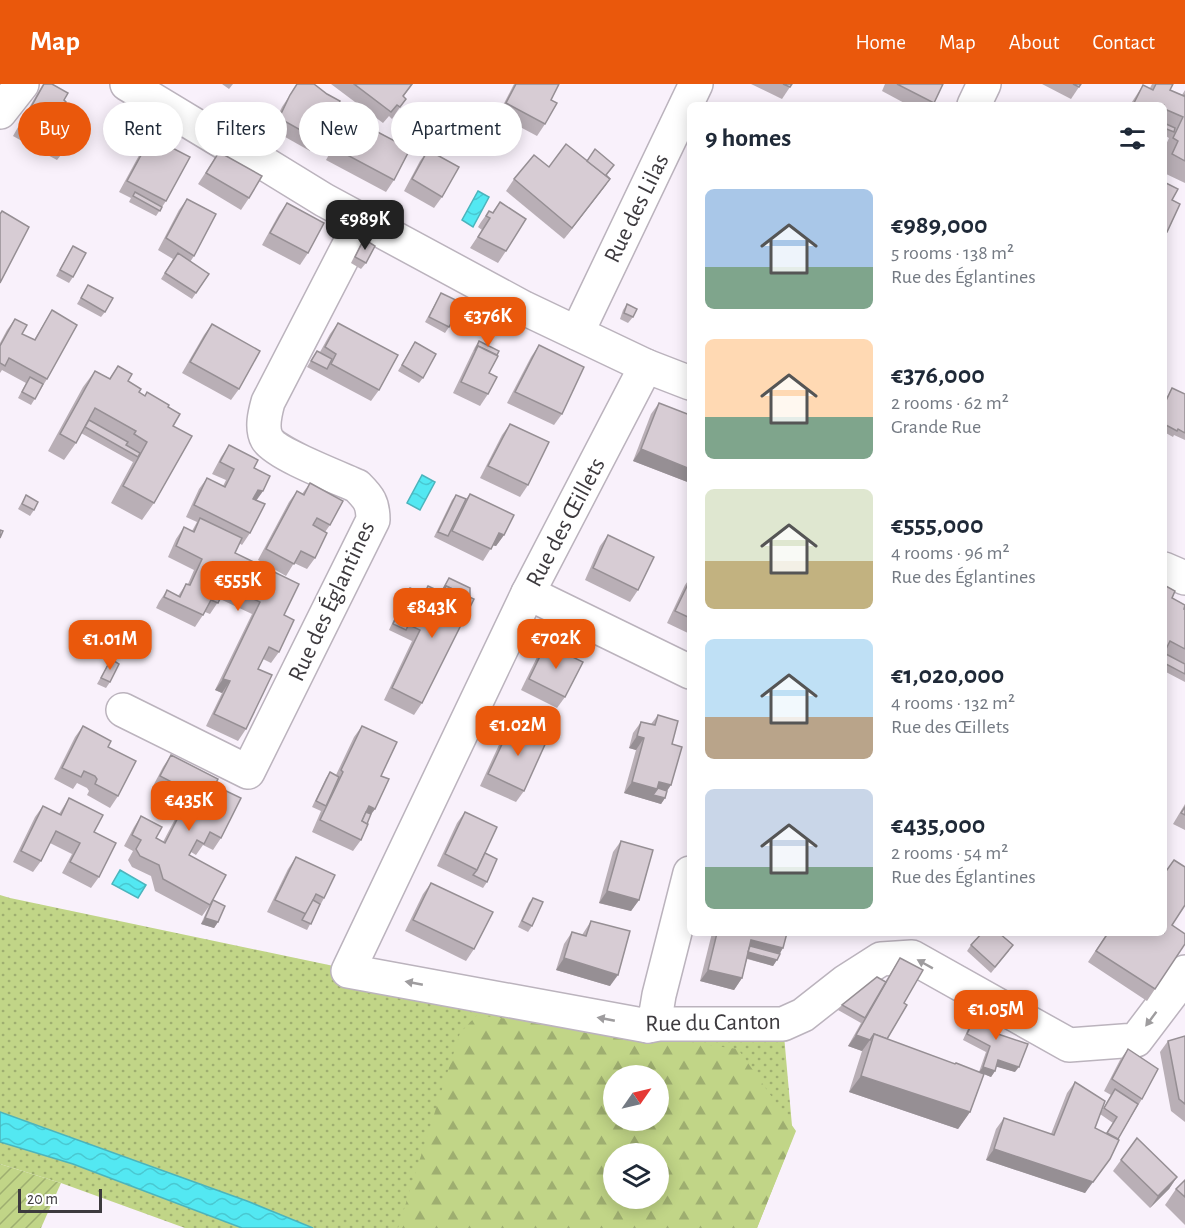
<!DOCTYPE html>
<meta charset="utf-8">
<style>
:root{--surface:#fff;--page:#f2f2f3;--text:#1f2937;--muted:#747a83;--accent:#ea580c}
body{margin:0;font-family:"Alegreya Sans",sans-serif;background:var(--page);color:var(--text);height:100vh;display:flex;flex-direction:column;font-size:22px;white-space:nowrap}
*{box-sizing:border-box;margin:0}
p{font-size:20px;color:var(--muted)}
.icon{flex:none;width:33px;height:33px;fill:none;stroke:currentColor;stroke-width:2;stroke-linecap:round;stroke-linejoin:round}
.map{position:relative;flex:1;overflow:hidden}
.side{position:absolute;left:687px;top:18px;width:480px;height:834px;display:flex;flex-direction:column;background:var(--surface);border-radius:9px;box-shadow:0 3px 15px #0003}
.side>*{flex:none}
.guide{position:absolute;left:18px;top:18px;width:570px;height:54px;display:flex;gap:12px}
.needle{width:39px;rotate:56deg}
.fabs{position:absolute;left:603px;top:981px;display:grid;gap:12px}
.fabs a{display:grid;place-items:center;width:66px;height:66px;border-radius:50%;background:var(--surface);box-shadow:0 3px 15px #0003;font-size:30px}
.scale{position:absolute;left:18px;bottom:15px;width:84px;box-sizing:border-box;padding-left:6px;border:3px solid #3d3a3e;border-top:0;font-size:16px;line-height:21px;white-space:nowrap;color:#3d3a3e;-webkit-text-stroke:4px #fff;paint-order:stroke}
.price{position:absolute;translate:-50% -51px;padding:0 14px;border-radius:12px;background:var(--accent);color:#fff;font-size:20px;line-height:39px;filter:drop-shadow(0 2px 3px #0008)}
.price::after{content:'';position:absolute;left:50%;top:36px;width:18px;height:14px;margin-left:-9px;background:inherit;clip-path:polygon(0 0,100% 0,50% 100%)}
.price.current{background:#222;color:#fff}
ul{padding:0;list-style:none}
li{display:flex;align-items:center;gap:18px;height:150px;padding:0 18px}
li span{display:grid;place-items:center;flex:none;width:168px;height:120px;border-radius:9px;color:#555}
li>.icon{margin-inline-start:auto}
span .icon{width:72px;height:72px;fill:#fffc;stroke-width:1}
li b{font-size:26px}
h2{display:flex;justify-content:space-between;align-items:center;height:72px;padding:0 18px;font-size:26px}
.tag{padding:0 21px;border-radius:27px;background:var(--surface);box-shadow:0 3px 15px #0003;font-size:21px;line-height:54px}
.tag.current{background:var(--accent);color:#fff}
header{display:flex;align-items:center;gap:36px;box-sizing:border-box;height:84px;padding:0 30px;background:var(--accent);color:#fff}
header strong{font-size:28px}
nav{display:flex;gap:33px;margin-inline-start:auto;font-size:21px}
.map>svg:first-child{display:block}
.grass{fill:url(#grass-dots);fill-rule:evenodd}
.forest{fill:url(#forest-firs);fill-rule:evenodd}
.garden{fill:url(#garden-furrows)}
.water{fill:url(#water-waves);stroke:#4cb4bc;stroke-width:1.5}
.lines{fill:none;stroke-linecap:round;stroke-linejoin:round}
.minor-casing{stroke:#bbb3bd;stroke-width:36}
.minor{stroke:#fff;stroke-width:33}
.wall{fill:#b9afb6}
.shaded-wall{fill:#968f94}
.building{fill:#d7ccd4;stroke:#968f94;stroke-width:1.5}
.oneway{fill:#9e9c9e}
.labels{text-anchor:middle;stroke-width:4.5;stroke-linejoin:round;paint-order:stroke}
.street-label{font-size:24px;fill:#3d3a3e;stroke:#fff}
</style>
<header>
<strong>Map</strong>
<nav><a>Home</a><a>Map</a><a>About</a><a>Contact</a></nav>
</header>
<div class="map">
<svg width="1185" height="1144" viewBox="0 0 1185 1144">
<defs>
<pattern id="grass-dots" width="8" height="8" patternUnits="userSpaceOnUse" patternTransform="scale(1.5)"><rect width="8" height="8" fill="#c1d587"/><path d="M2 2h.1M6 6h.1" fill="none" stroke="#9eae70" stroke-width="1.8" stroke-linecap="round"/></pattern>
<pattern id="forest-firs" width="22" height="20" patternUnits="userSpaceOnUse" patternTransform="scale(1.5)"><rect width="22" height="20" fill="#c1d587"/><path d="M5 1l3.5 6h-7zM16 11l3.5 6h-7z" fill="#9eae70"/></pattern>
<pattern id="garden-furrows" width="10" height="10" patternUnits="userSpaceOnUse" patternTransform="scale(1.5)"><rect width="10" height="10" fill="#c1d587"/><path d="M-1 1l2-2M0 10L10 0M9 11l2-2" fill="none" stroke="#9eae70"/></pattern>
<pattern id="water-waves" width="16" height="10" patternUnits="userSpaceOnUse" patternTransform="scale(1.5)"><rect width="16" height="10" fill="#53e8f2"/><path d="M0 5q4-4 8 0t8 0" fill="none" stroke="#49c8d1"/></pattern>
</defs>
<rect width="100%" height="100%" fill="#f9f1fb"/>
<path class="grass" d="M 0,811 L 10,814 L 348,885 L 650,942 L 783,940 L 793,1053 L 757,1144 L 185,1144 L 61,1099 L 0,1080 ZM 614,992 L 658,992 L 658,1036 L 614,1036 ZM 614,1070 L 658,1070 L 658,1114 L 614,1114 Z"/>
<path class="forest" d="M 477,931 L 738,965 L 796,1047 L 757,1144 L 398,1144 L 460,949 ZM 614,992 L 658,992 L 658,1036 L 614,1036 ZM 614,1070 L 658,1070 L 658,1114 L 614,1114 Z"/>
<polygon class="garden" points="0,1080 61,1099 41,1144 0,1144"/>
<g class="water">
<polygon points="478,107 489,113 473,143 462,136"/>
<polygon points="422,391 435,398 420,426 407,419"/>
<polygon points="120,786 146,801 138,814 112,800"/>
<polygon points="0,1028 247,1117 313,1144 242,1144 73,1080 0,1058"/>
</g>
<g class="lines">
<g class="minor-casing">
<g id="minor">
<polyline points="127,0 228,61 267,81 324,116 524,224 646,282 690,299"/>
<polyline points="974,21 984,0"/>
<polyline points="0,28 22,0"/>
<polyline points="577,249 696,0"/>
<polyline points="646,282 528,509 348,887 648,942 659,940 783,940 803,931 845,898 881,875 912,873 1069,961 1136,956 1174,906 1185,888"/>
<polyline points="1164,485 1185,494"/>
<polyline points="528,509 690,588"/>
<path d="M 123,626 L 248,688 L 373,436 C 373,419 369,414 357,402 C 339,394 274,369 267,355 C 261,344 265,329 268,318 L 362,136"/>
<polyline points="648,942 656,929 659,911 690,789"/>
</g>
</g>
<use href="#minor" class="minor"/>
</g>
<g class="wall">
<polygon points="43,0 52,0 64,16 61,71 57,76 40,67 41,64 31,58 29,61 13,52 38,8"/>
<polygon points="222,0 233,0 229,5"/>
<polygon points="297,0 318,56 310,67 271,45 282,23"/>
<polygon points="331,0 413,0 403,13 406,15 398,26 392,35 389,32 383,39"/>
<polygon points="514,0 559,0 551,16 545,40 537,52 498,31"/>
<polygon points="751,0 792,0 782,15"/>
<polygon points="885,0 943,0 932,21 908,21 882,7"/>
<polygon points="1042,0 1081,0 1071,15"/>
<polygon points="1152,0 1173,0 1170,6 1182,11 1185,6 1185,99 1164,89 1164,79 1167,73 1164,72 1164,65 1169,54 1164,51 1164,21 1130,21 1143,1 1150,4"/>
<polygon points="351,34 393,56 402,41 415,49 406,63 394,96 386,108 326,76 343,45"/>
<polygon points="151,53 166,117 156,132 129,118 131,114 119,108 143,64"/>
<polygon points="428,66 442,113 434,124 404,107 420,77"/>
<polygon points="219,68 249,114 241,126 198,100"/>
<polygon points="549,83 606,91 606,101 564,155 506,107 514,95"/>
<polygon points="187,115 194,172 190,178 209,190 192,215 161,195 173,175 158,166 179,126"/>
<polygon points="500,118 506,167 498,179 470,164 482,146 478,143 481,138 489,127 492,129"/>
<polygon points="287,119 308,169 300,181 262,161 279,130"/>
<polygon points="364,155 366,179 361,185 351,179 360,161"/>
<polygon points="73,162 73,193 69,199 56,192"/>
<polygon points="88,201 105,228 101,233 77,220"/>
<polygon points="441,209 451,232 449,243 445,249 425,238"/>
<polygon points="627,220 633,233 628,239 620,235 623,226"/>
<polygon points="52,226 47,295 31,321 18,314 26,299 2,286 0,289 0,259 7,246 15,235 22,250 34,256"/>
<polygon points="338,239 379,306 371,317 307,283 317,267 320,268 330,250"/>
<polygon points="212,240 239,305 231,316 182,289 204,251"/>
<polygon points="479,257 489,289 488,310 480,322 453,309 475,263"/>
<polygon points="415,258 423,294 419,299 398,287"/>
<polygon points="539,261 562,330 554,341 507,319 531,273"/>
<polygon points="118,282 128,297 139,308 168,323 173,342 154,419 142,436 111,419 133,378 81,349 76,359 64,376 48,367 83,303 95,287 109,295"/>
<polygon points="1172,304 1185,310 1185,356 1174,351 1173,353 1164,348 1164,318"/>
<polygon points="659,319 690,399 633,377 651,330"/>
<polygon points="510,340 528,401 520,413 480,394 502,351"/>
<polygon points="229,361 254,384 263,407 256,417 250,449 242,461 239,459 235,469 284,531 279,568 271,579 263,575 258,585 246,645 238,657 206,642 222,609 215,606 252,530 220,515 210,530 205,528 195,543 156,524 159,518 167,506 178,512 186,500 188,500 194,486 168,473 176,455 184,443 192,447 197,438 186,433 199,405 207,394 223,402 226,396 212,390 221,373"/>
<polygon points="310,399 330,441 325,448 315,474 307,485 294,479 286,492 258,476 289,418 297,407 302,410"/>
<polygon points="470,410 504,451 496,462 493,461 483,477 434,453 452,416 456,411 466,415"/>
<polygon points="26,411 34,426 30,432 18,425"/>
<polygon points="608,451 638,506 630,518 585,496 600,462"/>
<polygon points="449,494 422,619 414,631 384,616 412,557 389,546 406,509 410,504 423,509 428,502 441,508"/>
<polygon points="690,494 690,550 667,539 685,501"/>
<polygon points="1164,501 1172,514 1185,525 1185,598 1164,587"/>
<polygon points="546,560 565,613 557,624 521,606 538,571"/>
<polygon points="111,575 110,598 106,604 97,600"/>
<polygon points="658,631 672,660 667,707 665,714 661,720 624,709 636,666 629,664 633,649 641,638 651,640"/>
<polygon points="512,639 524,707 516,718 480,702 504,650"/>
<polygon points="83,642 108,663 118,712 110,724 87,711 89,707 87,704 77,699 73,705 54,695 75,653"/>
<polygon points="362,642 381,692 375,725 371,730 361,756 353,767 312,748 321,727 312,723 326,694 330,688 336,691 354,653"/>
<polygon points="171,671 212,706 217,708 220,704 221,754 213,766 203,761 196,771 191,768 189,771 210,821 202,832 155,807 151,792 132,783 128,776 133,767 124,762 134,743 141,732 156,754 163,758 183,720 152,704 163,683"/>
<polygon points="69,714 94,748 99,793 91,804 62,789 72,770 50,759 41,777 33,788 13,778 35,733 43,722 59,730"/>
<polygon points="1185,720 1185,746 1173,740"/>
<polygon points="465,728 485,769 487,798 483,804 437,782 457,739"/>
<polygon points="621,757 639,816 631,827 599,819 613,768"/>
<polygon points="296,773 324,814 307,846 267,828 288,785"/>
<polygon points="431,799 474,865 466,877 405,847 423,810"/>
<polygon points="533,814 532,842 528,848 518,843 529,819"/>
<polygon points="213,816 218,838 214,844 201,840 209,822"/>
<polygon points="591,837 610,902 556,886 564,860 572,848 582,851"/>
<polygon points="1172,841 1155,905 1147,917 1088,878 1107,849 1164,849"/>
<polygon points="712,849 787,849 780,870 773,882 747,875 742,894 734,906 700,897"/>
<polygon points="971,861 1009,867 991,889 967,867"/>
<polygon points="900,874 904,919 887,955 955,980 979,988 986,968 963,956 975,929 979,924 995,949 1015,988 996,982 995,987 991,993 984,990 970,1028 958,1045 849,1008 862,967 848,962 861,939 838,926 842,921 885,898"/>
<polygon points="1185,952 1185,1038 1171,1027 1160,968 1168,957"/>
<polygon points="1128,965 1142,1015 1085,1109 986,1076 996,1045 1004,1034 1051,1050 1067,1009 1075,998 1095,1044 1106,1049 1113,1039 1100,1030 1111,1011 1104,1007 1120,976"/>
<polygon points="1121,1076 1177,1093 1169,1105 1150,1124 1113,1087"/>
<polygon points="1185,1096 1185,1141 1165,1121 1176,1105"/>
</g>
<g class="shaded-wall">
<polygon points="610,95 606,101 564,155 572,144"/>
<polygon points="641,365 690,385 690,399 633,377"/>
<polygon points="258,406 263,407 255,418 250,417"/>
<polygon points="499,449 504,451 496,462 491,461"/>
<polygon points="223,595 230,597 222,609 215,606"/>
<polygon points="637,652 644,654 636,666 629,664"/>
<polygon points="632,698 659,698 671,701 663,713 665,714 661,720 624,709"/>
<polygon points="369,722 375,725 367,736 362,734"/>
<polygon points="607,807 639,816 631,827 599,819"/>
<polygon points="205,834 218,838 214,844 201,840"/>
<polygon points="751,856 783,864 776,876 777,876 773,882 742,873"/>
<polygon points="564,874 618,891 610,902 556,886"/>
<polygon points="708,886 742,894 734,906 700,897"/>
<polygon points="856,951 870,956 862,967 848,962"/>
<polygon points="998,976 1019,983 1015,988 994,982"/>
<polygon points="983,983 995,987 991,993 979,988"/>
<polygon points="861,992 970,1028 958,1045 849,1008"/>
<polygon points="994,1065 1110,1075 1085,1109 986,1076"/>
<polygon points="1177,1093 1169,1105 1150,1124 1158,1112"/>
</g>
<g class="building">
<polygon points="44,0 52,0 68,9 64,16 66,18 48,52 39,46 37,50 21,41"/>
<polygon points="297,0 314,0 327,10 340,17 318,56 279,34 290,11"/>
<polygon points="354,0 412,0 403,12 406,15 400,23 397,21 391,28"/>
<polygon points="516,0 559,0 551,16 557,19 545,40 506,19"/>
<polygon points="783,0 792,0 790,3"/>
<polygon points="897,0 943,0 934,19"/>
<polygon points="1073,0 1081,0 1079,3"/>
<polygon points="1156,0 1173,0 1170,6 1184,12 1185,11 1185,77 1172,70 1178,57 1173,54 1183,33 1167,26 1164,32 1164,21 1133,21 1143,1 1153,6"/>
<polygon points="63,24 80,34 61,71 45,62 45,58 44,57"/>
<polygon points="351,34 410,65 394,96 334,64"/>
<polygon points="1164,39 1175,44 1174,48 1164,44"/>
<polygon points="402,41 415,49 408,60 396,53"/>
<polygon points="151,53 190,73 166,117 127,97"/>
<polygon points="566,60 610,95 572,144 514,95 534,71 549,83"/>
<polygon points="595,65 614,81 606,91 610,95 587,77"/>
<polygon points="428,66 459,83 442,113 412,95"/>
<polygon points="219,68 262,92 249,114 206,89"/>
<polygon points="1164,98 1178,105 1172,116 1180,120 1167,148 1164,147"/>
<polygon points="135,108 162,123 160,127 133,112"/>
<polygon points="187,115 216,130 194,172 166,154"/>
<polygon points="500,118 526,135 506,167 478,153 490,134 486,132 489,127 493,129"/>
<polygon points="287,119 324,139 308,169 270,149"/>
<polygon points="2,127 29,143 0,199 0,130"/>
<polygon points="364,155 375,162 366,179 355,173"/>
<polygon points="73,162 86,169 73,193 60,186"/>
<polygon points="178,169 209,190 196,209 165,189"/>
<polygon points="88,201 113,214 105,228 81,214"/>
<polygon points="441,209 458,217 451,232 454,234 449,243 429,233"/>
<polygon points="627,220 637,225 633,233 624,229"/>
<polygon points="52,226 77,241 47,295 9,274 5,282 0,279 0,262 15,235 27,241 22,250 35,256"/>
<polygon points="338,239 398,271 379,306 331,280 336,270 325,263"/>
<polygon points="212,240 260,267 239,305 190,278"/>
<polygon points="479,257 499,267 497,271 478,262 475,267"/>
<polygon points="415,258 436,270 423,294 402,281"/>
<polygon points="539,261 584,283 562,330 515,308"/>
<polygon points="478,262 498,272 489,289 497,293 488,310 461,298"/>
<polygon points="317,267 332,275 327,285 311,277"/>
<polygon points="118,282 132,290 128,297 141,305 139,308 145,312 147,308 169,321 168,323 180,330 173,342 192,352 154,419 123,402 147,358 134,350 136,347 95,324 76,359 60,350 95,287 110,295"/>
<polygon points="30,293 43,300 35,315 22,308"/>
<polygon points="1172,304 1185,310 1185,349 1178,345 1177,347 1164,340 1164,321"/>
<polygon points="659,319 690,331 690,385 641,365"/>
<polygon points="89,336 128,358 126,361 140,369 138,373 85,343"/>
<polygon points="510,340 549,358 528,401 488,382"/>
<polygon points="229,361 258,376 254,384 270,392 263,407 258,406 253,415 265,420 250,449 194,421 207,394 225,403 234,385 220,378"/>
<polygon points="310,399 343,417 330,441 317,434 313,441 327,449 315,474 301,467 294,480 266,465 297,407 304,411"/>
<polygon points="470,410 514,431 504,451 499,449 491,465 452,447"/>
<polygon points="26,411 38,418 34,426 22,420"/>
<polygon points="456,411 466,415 448,452 438,448"/>
<polygon points="200,434 242,454 235,469 299,500 284,531 294,536 279,568 269,563 258,585 272,591 246,645 214,630 230,597 223,595 260,518 226,502 218,519 211,516 203,531 164,513 167,506 180,513 186,500 190,501 202,475 176,462 184,443 194,448"/>
<polygon points="0,446 3,447 0,454"/>
<polygon points="608,451 654,473 638,506 593,484"/>
<polygon points="449,494 470,504 470,513 446,502 442,507"/>
<polygon points="690,496 690,534 675,527"/>
<polygon points="1164,501 1175,507 1172,514 1185,521 1184,525 1185,525 1185,565 1170,557 1166,565 1164,564"/>
<polygon points="428,502 443,509 446,502 474,515 422,619 392,604 420,546 409,541"/>
<polygon points="410,504 423,510 406,546 393,540"/>
<polygon points="546,560 583,578 565,613 529,595"/>
<polygon points="1164,569 1185,580 1185,590 1164,579"/>
<polygon points="111,575 119,580 110,598 101,594"/>
<polygon points="658,631 678,637 672,660 682,663 671,701 659,698 657,705 632,698 644,654 637,652 641,638 655,641"/>
<polygon points="512,639 547,656 524,707 488,690"/>
<polygon points="83,642 111,657 108,663 136,677 118,712 95,700 97,695 95,692 84,687 81,693 62,684"/>
<polygon points="362,642 397,658 381,692 389,695 375,725 369,722 362,737 368,740 361,756 320,736 343,688 341,686"/>
<polygon points="171,671 218,695 212,706 217,709 220,704 241,714 221,754 210,748 204,760 197,756 189,771 226,791 210,821 163,795 159,781 140,772 136,765 141,756 132,751 141,732 162,743 156,754 165,759 191,708 160,692"/>
<polygon points="330,688 339,693 326,722 316,717"/>
<polygon points="658,704 667,707 665,714 653,711"/>
<polygon points="69,714 103,731 94,748 116,759 99,793 70,778 80,759 56,747 41,777 21,767 43,722 61,731"/>
<polygon points="1185,723 1185,731 1181,729"/>
<polygon points="366,728 371,730 367,740 362,737"/>
<polygon points="465,728 497,743 477,786 445,770"/>
<polygon points="621,757 653,766 639,816 607,807"/>
<polygon points="485,769 497,775 487,798 473,791 477,786"/>
<polygon points="296,773 335,791 324,814 316,810 306,830 275,816"/>
<polygon points="1174,776 1185,783 1185,821 1172,841 1185,850 1185,860 1155,905 1096,867 1108,849 1164,849 1164,790"/>
<polygon points="431,799 493,828 474,865 413,836"/>
<polygon points="533,814 543,818 532,842 522,837"/>
<polygon points="213,816 225,822 218,838 205,834"/>
<polygon points="313,816 320,820 311,840 302,836"/>
<polygon points="591,837 630,847 618,891 564,874 572,848 586,852"/>
<polygon points="717,849 787,849 783,864 751,856 742,894 708,886"/>
<polygon points="982,849 999,849 1013,861 995,883 971,861"/>
<polygon points="750,862 780,870 777,876 748,868"/>
<polygon points="900,874 923,886 904,919 907,921 887,955 874,950 870,956 856,951"/>
<polygon points="877,893 886,898 865,934 842,921"/>
<polygon points="979,924 1002,936 995,949 1028,960 1019,983 998,976 995,987 983,983 990,962 967,950"/>
<polygon points="874,950 955,980 956,979 984,990 970,1028 861,992"/>
<polygon points="1185,952 1185,1020 1179,1015 1168,957"/>
<polygon points="1128,965 1158,985 1142,1015 1112,995"/>
<polygon points="1075,998 1105,1017 1095,1044 1119,1056 1110,1075 1093,1098 994,1065 1004,1034 1054,1051"/>
<polygon points="1115,1005 1138,1020 1118,1055 1107,1049 1117,1033 1104,1024"/>
<polygon points="1137,1054 1177,1093 1158,1112 1121,1076"/>
<polygon points="1185,1096 1185,1113 1176,1105"/>
</g>
<defs><path id="oneway-solid" d="M-6-.8H1V-3.2L6.5 0L1 3.2V.8H-6Z" transform="scale(1.5)"/></defs>
<g class="oneway">
<use href="#oneway-solid" transform="translate(925 880) rotate(-151)"/>
<use href="#oneway-solid" transform="translate(414 899) rotate(-169)"/>
<use href="#oneway-solid" transform="translate(606 935) rotate(-169)"/>
<use href="#oneway-solid" transform="translate(1151 935) rotate(127)"/>
</g>
<g class="labels">
<g class="street-label">
<text transform="translate(636 124) rotate(-64)" y="8">Rue des Lilas</text>
<text transform="translate(565 438) rotate(-62)" y="8">Rue des Œillets</text>
<text transform="translate(331 517) rotate(-65)" y="8">Rue des Églantines</text>
<text transform="translate(713 938) rotate(-1)" y="8">Rue du Canton</text>
</g>
</g>
</svg>
<div class="fabs">
<a><svg class="needle" viewBox="-14 -14 28 28"><path d="M0-13l5 13h-10z" fill="#e53935"/><path d="M0 13l5-13h-10z" fill="#747a83"/></svg></a>
<a><svg class="icon" aria-label="layers" viewBox="0 0 24 24"><path d="M12 4l9 5-9 5-9-5zM3 14l9 5 9-5"/></svg></a>
</div>
<div class="scale">20 m</div>
<b class="price current" style="left:365px;top:167px">€989K</b>
<b class="price" style="left:488px;top:264px">€376K</b>
<b class="price" style="left:238px;top:528px">€555K</b>
<b class="price" style="left:432px;top:555px">€843K</b>
<b class="price" style="left:556px;top:586px">€702K</b>
<b class="price" style="left:110px;top:587px">€1.01M</b>
<b class="price" style="left:518px;top:673px">€1.02M</b>
<b class="price" style="left:189px;top:748px">€435K</b>
<b class="price" style="left:996px;top:957px">€1.05M</b>
<div class="guide">
<a class="tag current">Buy</a>
<a class="tag">Rent</a>
<a class="tag">Filters</a>
<a class="tag">New</a>
<a class="tag">Apartment</a>
</div>
<section class="side">
<h2>9 homes<svg class="icon" aria-label="filters" viewBox="0 0 24 24"><path d="M4 7h16M4 17h16"/><circle cx="9" cy="7" r="2"/><circle cx="15" cy="17" r="2"/></svg></h2>
<ul>
<li><span style="background:linear-gradient(#a9c7e8 65%,#7fa58c 0)"><svg class="icon" aria-label="home" viewBox="0 0 24 24"><path d="M3 11l9-7 9 7M6 9v11h12V9"/></svg></span><div><b>€989,000</b><p>5 rooms · 138 m²</p><p>Rue des Églantines</p></div></li>
<li><span style="background:linear-gradient(#ffd9b3 65%,#7fa58c 0)"><svg class="icon" aria-label="home" viewBox="0 0 24 24"><path d="M3 11l9-7 9 7M6 9v11h12V9"/></svg></span><div><b>€376,000</b><p>2 rooms · 62 m²</p><p>Grande Rue</p></div></li>
<li><span style="background:linear-gradient(#dfe7d0 60%,#c2b280 0)"><svg class="icon" aria-label="home" viewBox="0 0 24 24"><path d="M3 11l9-7 9 7M6 9v11h12V9"/></svg></span><div><b>€555,000</b><p>4 rooms · 96 m²</p><p>Rue des Églantines</p></div></li>
<li><span style="background:linear-gradient(#bfe0f5 65%,#b9a48a 0)"><svg class="icon" aria-label="home" viewBox="0 0 24 24"><path d="M3 11l9-7 9 7M6 9v11h12V9"/></svg></span><div><b>€1,020,000</b><p>4 rooms · 132 m²</p><p>Rue des Œillets</p></div></li>
<li><span style="background:linear-gradient(#c9d6e8 65%,#7fa58c 0)"><svg class="icon" aria-label="home" viewBox="0 0 24 24"><path d="M3 11l9-7 9 7M6 9v11h12V9"/></svg></span><div><b>€435,000</b><p>2 rooms · 54 m²</p><p>Rue des Églantines</p></div></li>
</ul>
</section>
</div>
